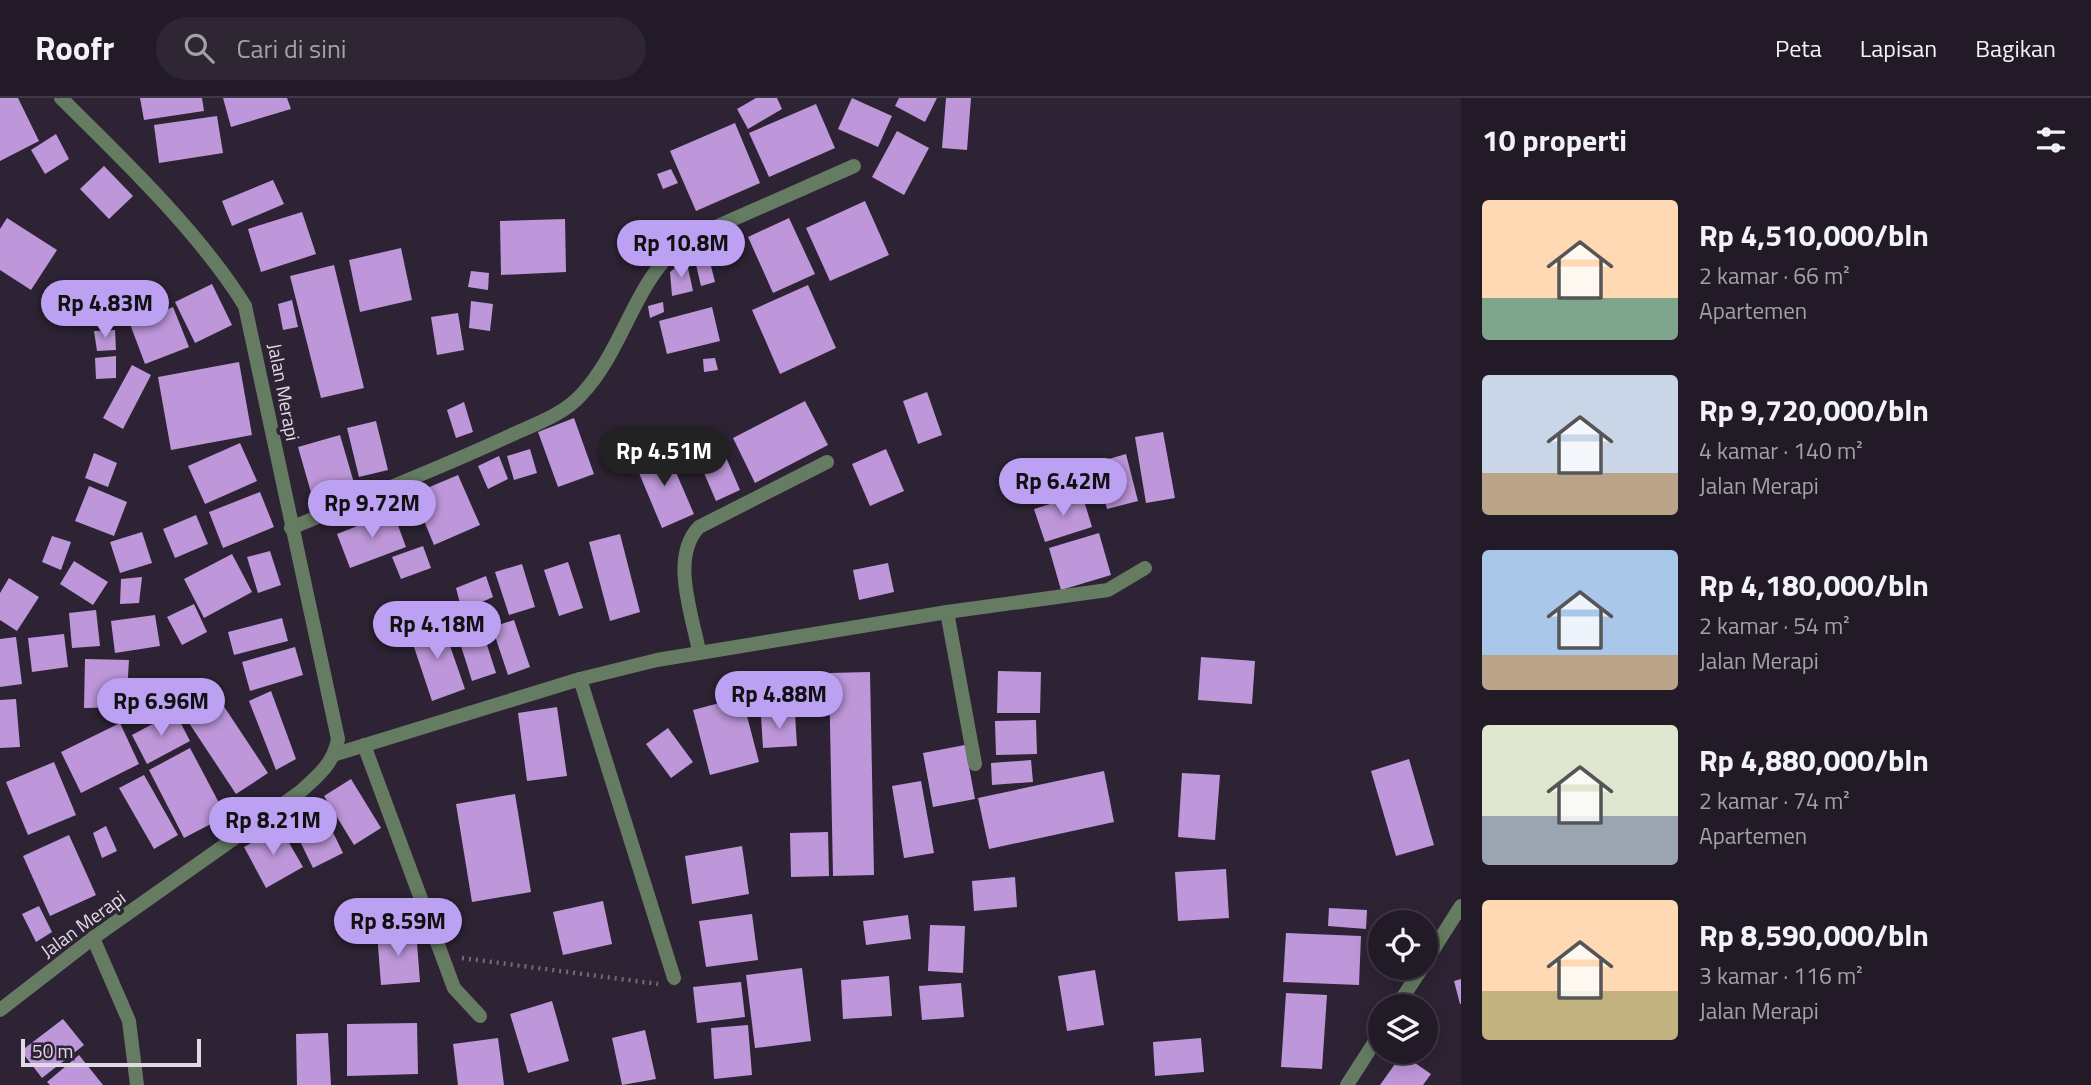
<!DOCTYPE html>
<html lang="id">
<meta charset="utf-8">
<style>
:root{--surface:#221a27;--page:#2e2733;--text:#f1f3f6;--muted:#a2a1a7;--line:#3f3844;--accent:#bca0f2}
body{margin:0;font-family:"Titillium Web",sans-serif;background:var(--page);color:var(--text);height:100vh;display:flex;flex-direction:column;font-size:26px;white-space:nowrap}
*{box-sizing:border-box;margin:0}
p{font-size:23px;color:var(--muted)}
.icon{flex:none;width:38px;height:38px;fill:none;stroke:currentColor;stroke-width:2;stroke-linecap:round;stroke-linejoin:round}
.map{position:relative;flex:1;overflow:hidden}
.panel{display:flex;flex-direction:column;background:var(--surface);width:630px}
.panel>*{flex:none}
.fabs{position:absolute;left:1368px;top:812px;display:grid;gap:14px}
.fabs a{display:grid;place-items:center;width:70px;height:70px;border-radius:50%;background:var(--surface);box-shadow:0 4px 18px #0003,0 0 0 2px var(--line);font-size:35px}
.scale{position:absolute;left:21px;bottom:18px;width:180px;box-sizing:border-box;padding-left:7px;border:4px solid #e0dae5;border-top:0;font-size:19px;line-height:24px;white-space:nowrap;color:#e0dae5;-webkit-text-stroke:5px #2d2334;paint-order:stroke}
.price{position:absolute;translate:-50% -60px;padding:0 16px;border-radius:24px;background:var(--accent);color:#111;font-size:23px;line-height:46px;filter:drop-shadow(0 2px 4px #0008)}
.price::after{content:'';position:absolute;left:50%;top:42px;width:21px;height:16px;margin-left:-10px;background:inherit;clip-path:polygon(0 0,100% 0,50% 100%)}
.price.on{background:#222;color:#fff}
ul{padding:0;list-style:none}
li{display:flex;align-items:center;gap:21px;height:175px;padding:0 21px}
li span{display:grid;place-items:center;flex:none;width:196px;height:140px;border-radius:7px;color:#555}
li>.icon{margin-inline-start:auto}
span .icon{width:84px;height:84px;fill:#fffc;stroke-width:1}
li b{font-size:30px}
h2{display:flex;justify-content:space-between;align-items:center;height:84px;padding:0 21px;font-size:30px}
header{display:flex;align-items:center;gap:42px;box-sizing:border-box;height:98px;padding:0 35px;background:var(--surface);border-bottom:2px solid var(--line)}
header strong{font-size:33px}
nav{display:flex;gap:38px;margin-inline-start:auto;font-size:24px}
.search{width:490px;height:63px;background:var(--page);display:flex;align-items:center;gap:18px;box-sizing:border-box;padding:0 24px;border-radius:38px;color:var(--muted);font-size:26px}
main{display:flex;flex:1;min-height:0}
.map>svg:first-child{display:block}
.building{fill:#be97da}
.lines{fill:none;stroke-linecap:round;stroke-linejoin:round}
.path{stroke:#736a79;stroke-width:4.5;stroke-dasharray:2 5;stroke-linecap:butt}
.minor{stroke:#657c62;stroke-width:14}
.tertiary{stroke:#657c62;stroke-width:14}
.labels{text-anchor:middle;stroke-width:7;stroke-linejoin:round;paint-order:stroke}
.street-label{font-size:19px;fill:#e0dae5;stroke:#2d2334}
</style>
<header>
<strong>Roofr</strong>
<div class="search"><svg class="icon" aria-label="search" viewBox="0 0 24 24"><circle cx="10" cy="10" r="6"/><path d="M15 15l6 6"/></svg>Cari di sini</div>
<nav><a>Peta</a><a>Lapisan</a><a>Bagikan</a></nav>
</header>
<main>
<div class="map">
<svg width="1461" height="987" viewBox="0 0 1461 987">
<rect width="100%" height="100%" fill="#2d2334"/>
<g class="building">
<polygon points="0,0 18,0 39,43 0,63"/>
<polygon points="140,0 202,0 204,13 144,22"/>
<polygon points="223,0 287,0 291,11 231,29"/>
<polygon points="756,0 777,0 782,11 748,31 737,11"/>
<polygon points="852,0 892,18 878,49 838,31"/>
<polygon points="899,0 937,0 925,24 895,8"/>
<polygon points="946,0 971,0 967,52 942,50"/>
<polygon points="816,6 835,50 769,79 749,35"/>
<polygon points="217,18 223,55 159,65 154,27"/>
<polygon points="735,25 760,85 696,113 670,53"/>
<polygon points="897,33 929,50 904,97 872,79"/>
<polygon points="56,36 69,61 45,76 31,52"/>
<polygon points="104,68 133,98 109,121 80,91"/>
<polygon points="671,71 678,85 663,91 657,76"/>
<polygon points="273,82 284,106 232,128 222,103"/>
<polygon points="865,103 889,157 830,183 806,130"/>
<polygon points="302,114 316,156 261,174 248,131"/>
<polygon points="7,120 57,152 31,192 0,172 0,131"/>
<polygon points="789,120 815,176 773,195 748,139"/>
<polygon points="565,121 566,174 501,177 500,123"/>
<polygon points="401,150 412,202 360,214 349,162"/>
<polygon points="708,156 715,184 701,188 694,158"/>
<polygon points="686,161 693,193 672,198 670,174"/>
<polygon points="334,167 364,290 321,300 290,178"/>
<polygon points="471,173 489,175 488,192 468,189"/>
<polygon points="212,186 232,227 195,245 175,204"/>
<polygon points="808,187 836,250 780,276 752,212"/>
<polygon points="292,202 298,229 283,232 278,206"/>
<polygon points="471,203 493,206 490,233 469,230"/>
<polygon points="663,204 664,214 650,220 648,208"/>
<polygon points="173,209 189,249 145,266 130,226"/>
<polygon points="712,209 720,243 667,256 659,223"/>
<polygon points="458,215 464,252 437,257 431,219"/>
<polygon points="115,232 116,252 97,253 94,233"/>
<polygon points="116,258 116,280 96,281 95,260"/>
<polygon points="715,260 718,272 704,274 703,261"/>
<polygon points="239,264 252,337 171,352 158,279"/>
<polygon points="132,267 151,277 123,331 103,320"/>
<polygon points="927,294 942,337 918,346 903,303"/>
<polygon points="805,303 828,347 755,385 733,340"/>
<polygon points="464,304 473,334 456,340 447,312"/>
<polygon points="574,320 594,376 558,389 538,334"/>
<polygon points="376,323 388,372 359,379 347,330"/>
<polygon points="1163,334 1175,400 1146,405 1135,339"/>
<polygon points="716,336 740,392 716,403 692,347"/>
<polygon points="340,337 354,385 312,398 298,349"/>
<polygon points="240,345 257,383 205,406 188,368"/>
<polygon points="665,349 694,416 662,430 634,363"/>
<polygon points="530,351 537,375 514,382 507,358"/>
<polygon points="886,351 904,393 870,408 852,366"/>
<polygon points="94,355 117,365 108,389 85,380"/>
<polygon points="1126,356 1138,403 1107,411 1095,365"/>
<polygon points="499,358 508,381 488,391 478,368"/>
<polygon points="458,377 480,427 434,447 413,396"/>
<polygon points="89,388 127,404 114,438 75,423"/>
<polygon points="260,394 274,429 223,450 209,414"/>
<polygon points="1082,396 1092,429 1045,444 1034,411"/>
<polygon points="393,414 406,449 350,470 337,436"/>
<polygon points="196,417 208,446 175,460 163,431"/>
<polygon points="142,434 152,465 120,475 110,444"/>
<polygon points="1099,435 1111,477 1061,492 1049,450"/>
<polygon points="620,436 640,514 610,523 589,444"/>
<polygon points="52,438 71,444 61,472 42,464"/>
<polygon points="423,448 431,470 401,481 392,459"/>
<polygon points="270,453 281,487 258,495 247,459"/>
<polygon points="232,456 252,494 204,520 184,481"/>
<polygon points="74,463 108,484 93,507 60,486"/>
<polygon points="568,464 583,510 559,518 544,472"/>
<polygon points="888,465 894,494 859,502 853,472"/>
<polygon points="522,466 535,509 509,517 495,474"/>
<polygon points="486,478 493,499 462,513 456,490"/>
<polygon points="142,479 139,505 120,506 121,481"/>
<polygon points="9,480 39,499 17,533 0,522 0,495"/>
<polygon points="194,506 207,534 182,547 167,519"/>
<polygon points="96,512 100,548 72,550 69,515"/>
<polygon points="155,517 160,548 115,555 111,523"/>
<polygon points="282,520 288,543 234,557 228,534"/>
<polygon points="441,522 465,591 432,603 409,534"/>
<polygon points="514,522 530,569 508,577 492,529"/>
<polygon points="480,525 496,575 472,583 456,532"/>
<polygon points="64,536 68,569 32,574 28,540"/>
<polygon points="16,539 22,586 0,589 0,541"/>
<polygon points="295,549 303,577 250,593 242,564"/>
<polygon points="1201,559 1255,563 1252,606 1198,602"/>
<polygon points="85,561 129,562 126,609 84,610"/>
<polygon points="998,573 1041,574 1040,615 997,615"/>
<polygon points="870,574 874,777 833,778 829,575"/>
<polygon points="271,593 296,661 276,672 249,603"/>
<polygon points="742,599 759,664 710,677 693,612"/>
<polygon points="16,601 20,649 0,650 0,602"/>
<polygon points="221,604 268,675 236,696 189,625"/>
<polygon points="557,609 567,678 527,683 518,615"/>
<polygon points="175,614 190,643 147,666 132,637"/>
<polygon points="795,616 797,648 763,650 761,618"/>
<polygon points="1036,622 1037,656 996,657 995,623"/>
<polygon points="120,625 139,666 81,695 61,654"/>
<polygon points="668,630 693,664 671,680 646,646"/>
<polygon points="965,647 975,701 933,709 923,655"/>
<polygon points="190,650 226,718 184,740 149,672"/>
<polygon points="1409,661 1434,747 1396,758 1371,673"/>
<polygon points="1031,662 1033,684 992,687 991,665"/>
<polygon points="54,664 76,717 28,737 6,684"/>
<polygon points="1104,673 1114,724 989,751 978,700"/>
<polygon points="1182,675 1220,677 1215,742 1178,739"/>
<polygon points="144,677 178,737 154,751 119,690"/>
<polygon points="351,681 381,730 354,747 324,698"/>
<polygon points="921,683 934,755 904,760 892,688"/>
<polygon points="515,696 531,794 472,804 456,706"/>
<polygon points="326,720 343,755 313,770 296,735"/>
<polygon points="106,728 117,753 102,760 93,735"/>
<polygon points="280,729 303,769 266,790 244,749"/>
<polygon points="828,734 829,778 791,779 790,735"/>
<polygon points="69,737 96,797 50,818 23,758"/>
<polygon points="742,748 749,796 692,806 685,758"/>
<polygon points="1226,771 1229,820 1178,823 1175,774"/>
<polygon points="1015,779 1017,809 974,813 972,783"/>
<polygon points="603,803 612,846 563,857 553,814"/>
<polygon points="39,808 52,834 36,844 22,816"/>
<polygon points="1329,810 1367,812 1366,831 1328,828"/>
<polygon points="752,816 758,862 706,869 699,823"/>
<polygon points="908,817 911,841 866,847 863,823"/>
<polygon points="930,827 965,828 963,875 928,873"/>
<polygon points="416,832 420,884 381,887 377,835"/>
<polygon points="1286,835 1361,838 1359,887 1283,884"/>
<polygon points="802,870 811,943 755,950 746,877"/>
<polygon points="1095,872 1104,927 1067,933 1058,878"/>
<polygon points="889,878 892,918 843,921 841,882"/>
<polygon points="1461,881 1461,906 1460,906 1454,883"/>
<polygon points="741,884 745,919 697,925 693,889"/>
<polygon points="961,885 964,919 922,922 919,888"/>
<polygon points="1286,895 1327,897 1322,971 1281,969"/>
<polygon points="552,903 569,963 528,975 510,916"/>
<polygon points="63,921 84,947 42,980 21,953"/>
<polygon points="417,925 418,976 347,978 347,926"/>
<polygon points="748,927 752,977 714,981 711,930"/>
<polygon points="645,932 656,981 622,987 612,940"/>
<polygon points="328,935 331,987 297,987 296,936"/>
<polygon points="498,940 504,987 458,987 453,946"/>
<polygon points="1201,940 1204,974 1155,978 1153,944"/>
<polygon points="1402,956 1431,976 1423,987 1380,987"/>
<polygon points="79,957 103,987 50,987 47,984"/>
</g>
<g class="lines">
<polyline class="path" points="462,860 658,886"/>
<g class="minor">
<path d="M 291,430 C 363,400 436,372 507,339 C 532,327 562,318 581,297 C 624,252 634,182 684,143 L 854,68"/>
<polyline points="947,514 975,666"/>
<path d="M 699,553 C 692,516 670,459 699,429 L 827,364"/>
<polyline points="580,581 674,880"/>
<polyline points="364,647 454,890 480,918"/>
<polyline points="336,656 580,581 657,562 947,514 1108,492 1145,470"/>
<polyline points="93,840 129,923 137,987"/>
<polyline points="1426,863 1461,808"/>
<polyline points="1397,908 1422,870"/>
<polyline points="1347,987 1381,934"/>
</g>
<path class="tertiary" d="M 0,912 L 93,840 L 300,694 C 318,678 334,665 338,641 L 245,208 C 200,135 122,60 61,0"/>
</g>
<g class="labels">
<g class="street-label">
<text transform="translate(284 294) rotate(79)" y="7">Jalan Merapi</text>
<text transform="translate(83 826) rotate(-36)" y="7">Jalan Merapi</text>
</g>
</g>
</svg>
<div class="fabs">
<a><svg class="icon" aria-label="locate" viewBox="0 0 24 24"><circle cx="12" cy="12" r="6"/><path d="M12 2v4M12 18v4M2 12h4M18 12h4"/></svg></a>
<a><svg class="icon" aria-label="layers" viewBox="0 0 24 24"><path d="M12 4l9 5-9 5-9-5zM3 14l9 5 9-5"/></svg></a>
</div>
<div class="scale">50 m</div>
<b class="price" style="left:681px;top:182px">Rp 10.8M</b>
<b class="price" style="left:105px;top:242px">Rp 4.83M</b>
<b class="price on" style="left:664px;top:390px">Rp 4.51M</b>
<b class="price" style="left:1063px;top:420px">Rp 6.42M</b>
<b class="price" style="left:372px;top:442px">Rp 9.72M</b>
<b class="price" style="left:437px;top:563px">Rp 4.18M</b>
<b class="price" style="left:779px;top:633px">Rp 4.88M</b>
<b class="price" style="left:161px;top:640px">Rp 6.96M</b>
<b class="price" style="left:273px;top:759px">Rp 8.21M</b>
<b class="price" style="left:398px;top:860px">Rp 8.59M</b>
</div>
<section class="panel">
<h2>10 properti<svg class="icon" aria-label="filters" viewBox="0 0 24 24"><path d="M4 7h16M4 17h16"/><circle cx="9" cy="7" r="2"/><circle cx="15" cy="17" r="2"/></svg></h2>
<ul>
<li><span style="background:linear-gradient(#ffd9b3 70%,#7fa58c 0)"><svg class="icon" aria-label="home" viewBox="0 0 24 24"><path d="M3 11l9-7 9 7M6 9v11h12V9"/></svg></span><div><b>Rp 4,510,000/bln</b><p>2 kamar · 66 m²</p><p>Apartemen</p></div></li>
<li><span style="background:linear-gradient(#c9d6e8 70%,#b9a48a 0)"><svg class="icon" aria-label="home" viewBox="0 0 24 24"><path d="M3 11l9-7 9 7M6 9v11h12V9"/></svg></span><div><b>Rp 9,720,000/bln</b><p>4 kamar · 140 m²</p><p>Jalan Merapi</p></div></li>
<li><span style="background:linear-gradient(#a9c7e8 75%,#b9a48a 0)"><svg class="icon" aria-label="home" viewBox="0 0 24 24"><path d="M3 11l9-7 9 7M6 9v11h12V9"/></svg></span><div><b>Rp 4,180,000/bln</b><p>2 kamar · 54 m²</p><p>Jalan Merapi</p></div></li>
<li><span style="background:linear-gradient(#dfe7d0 65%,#9aa5b1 0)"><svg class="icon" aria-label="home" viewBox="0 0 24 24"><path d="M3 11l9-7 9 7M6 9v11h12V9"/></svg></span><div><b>Rp 4,880,000/bln</b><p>2 kamar · 74 m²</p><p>Apartemen</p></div></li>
<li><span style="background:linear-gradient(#ffd9b3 65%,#c2b280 0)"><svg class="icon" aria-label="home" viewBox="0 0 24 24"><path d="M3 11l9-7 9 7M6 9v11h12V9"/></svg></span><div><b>Rp 8,590,000/bln</b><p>3 kamar · 116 m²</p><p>Jalan Merapi</p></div></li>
</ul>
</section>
</main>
